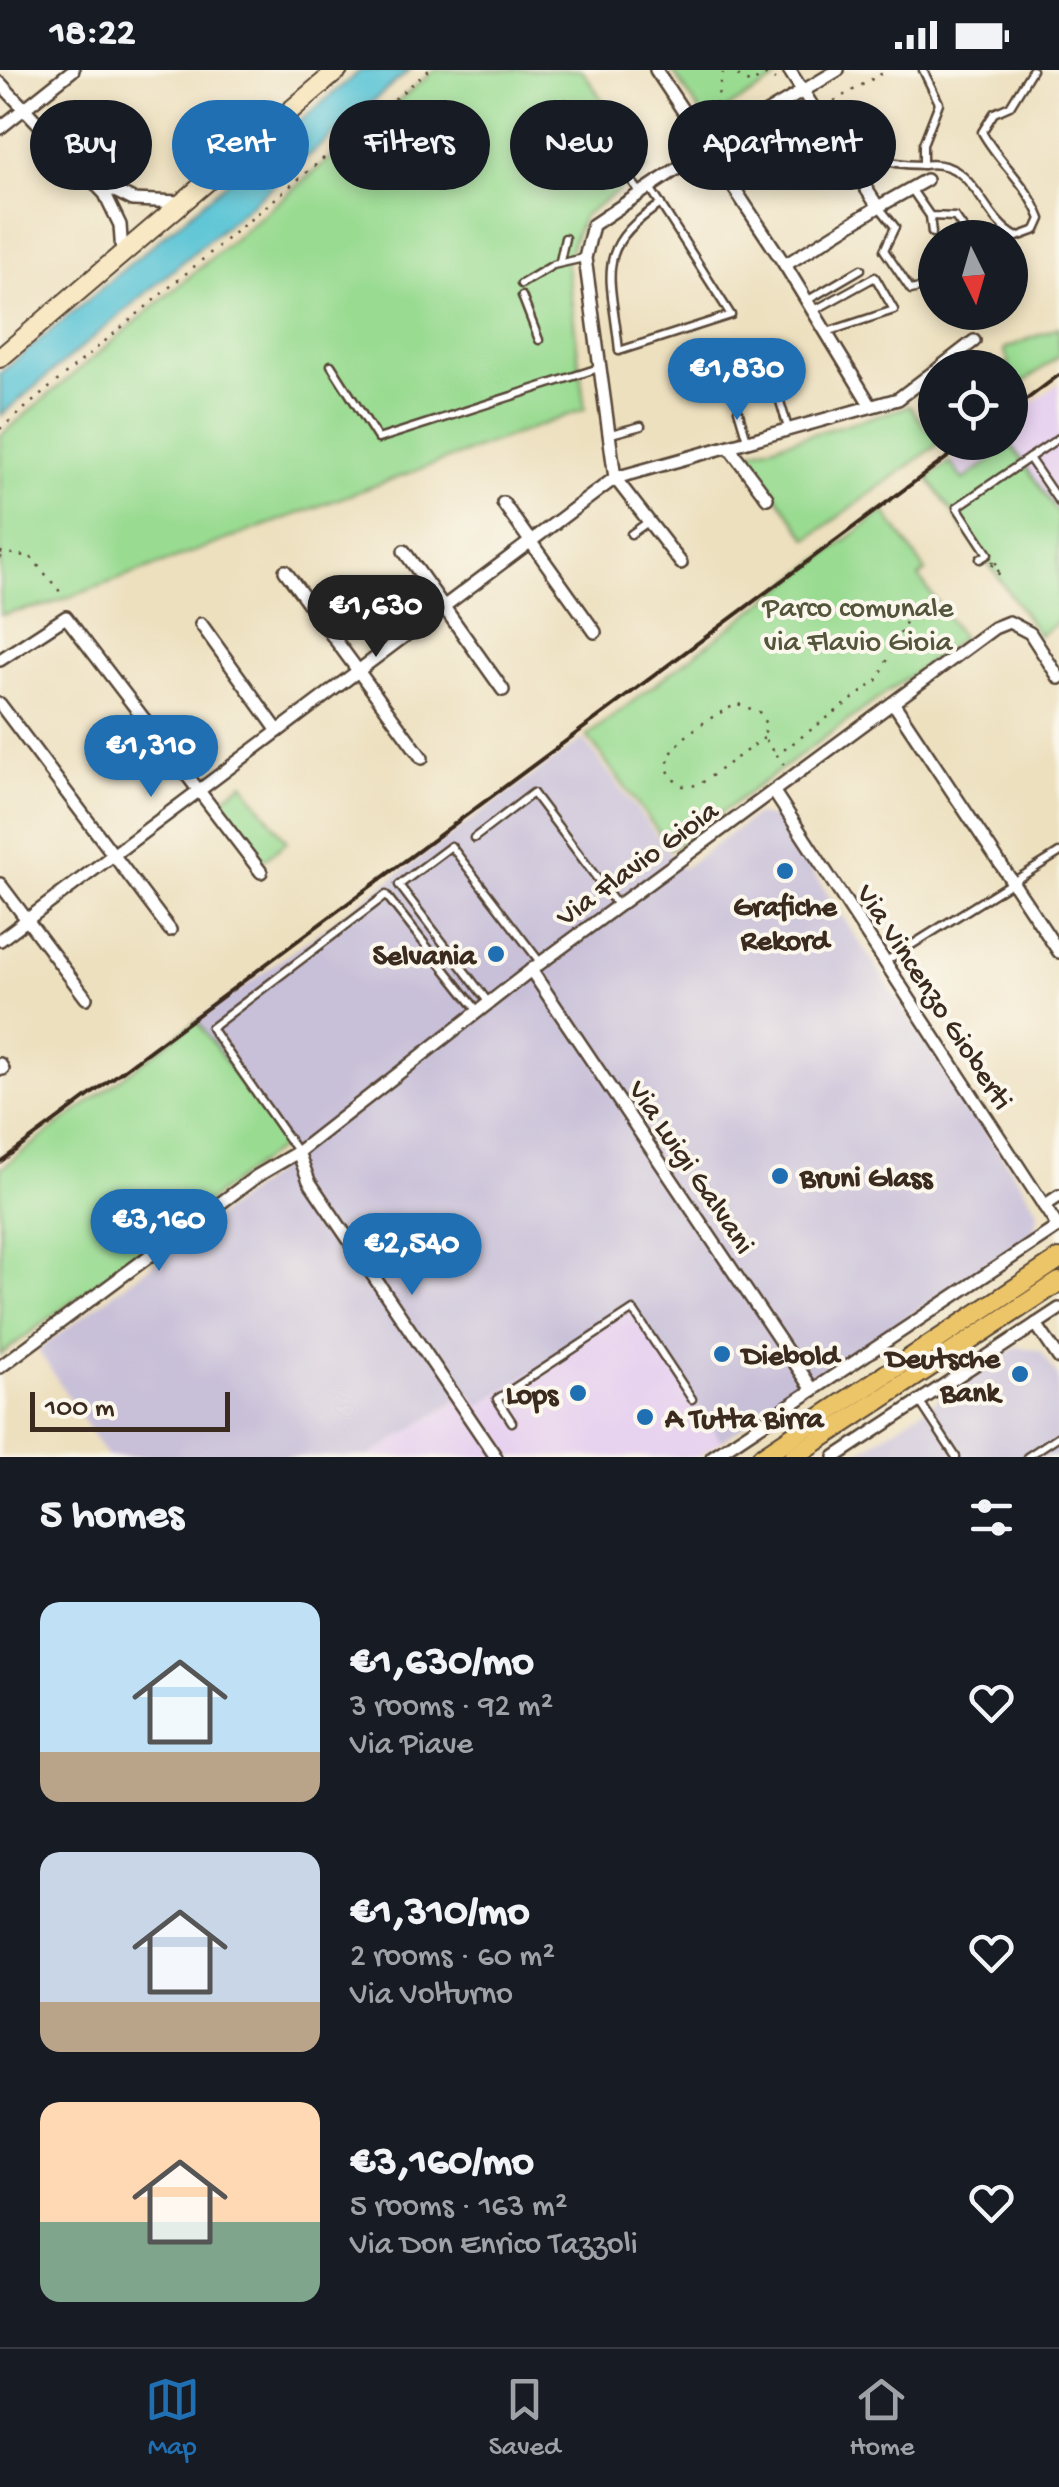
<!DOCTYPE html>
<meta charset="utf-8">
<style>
:root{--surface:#171b24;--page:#20242c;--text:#f1f3f6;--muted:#9ea1a6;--line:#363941;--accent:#1f6fb2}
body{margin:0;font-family:"Gochi Hand",sans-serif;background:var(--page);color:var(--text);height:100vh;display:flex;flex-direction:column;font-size:38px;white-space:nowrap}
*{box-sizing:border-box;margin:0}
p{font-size:32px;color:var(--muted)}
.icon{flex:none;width:55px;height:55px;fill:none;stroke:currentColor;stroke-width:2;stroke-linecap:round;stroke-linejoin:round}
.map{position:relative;height:1387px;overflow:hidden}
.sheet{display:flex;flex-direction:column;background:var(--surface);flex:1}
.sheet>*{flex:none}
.hud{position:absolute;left:30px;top:30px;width:1000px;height:90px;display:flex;gap:20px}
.needle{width:65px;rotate:175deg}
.fabs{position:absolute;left:918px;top:150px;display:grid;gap:20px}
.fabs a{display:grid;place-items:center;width:110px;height:110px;border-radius:50%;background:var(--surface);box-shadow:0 5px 15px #0003;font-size:50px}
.scale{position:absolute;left:30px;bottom:25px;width:200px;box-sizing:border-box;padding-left:10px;border:5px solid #3b2a1e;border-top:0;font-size:28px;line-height:35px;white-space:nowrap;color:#3b2a1e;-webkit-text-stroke:8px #fbf7ec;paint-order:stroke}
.price{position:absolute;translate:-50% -85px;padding:0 22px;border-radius:35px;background:var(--accent);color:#fff;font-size:32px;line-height:65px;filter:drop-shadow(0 2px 5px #0008)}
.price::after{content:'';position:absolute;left:50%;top:60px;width:30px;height:22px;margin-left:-15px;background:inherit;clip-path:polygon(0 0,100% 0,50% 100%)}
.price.active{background:#222;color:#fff}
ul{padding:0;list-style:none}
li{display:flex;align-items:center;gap:30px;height:250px;padding:0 40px}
li span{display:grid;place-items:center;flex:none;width:280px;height:200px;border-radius:20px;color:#555}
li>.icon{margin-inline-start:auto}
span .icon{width:120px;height:120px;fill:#fffc;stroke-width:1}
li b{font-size:42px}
h2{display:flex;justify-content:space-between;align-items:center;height:120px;padding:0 40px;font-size:42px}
.chip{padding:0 35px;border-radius:45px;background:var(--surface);box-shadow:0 5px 15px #0003;font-size:35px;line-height:90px}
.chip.active{background:var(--accent);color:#fff}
.status{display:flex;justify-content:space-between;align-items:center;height:70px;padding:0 50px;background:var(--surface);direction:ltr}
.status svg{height:28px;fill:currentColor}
.menu{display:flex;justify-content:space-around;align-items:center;height:140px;border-top:2px solid var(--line);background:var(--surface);font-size:28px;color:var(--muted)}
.menu a{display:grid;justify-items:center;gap:5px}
.menu .active{color:var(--accent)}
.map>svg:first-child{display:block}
.built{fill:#e7d2ef}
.industrial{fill:#c8bfd8}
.green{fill:#9adb92;stroke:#6a8258;stroke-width:2.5}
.water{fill:#5ac4d5;stroke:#4a777a;stroke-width:2.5}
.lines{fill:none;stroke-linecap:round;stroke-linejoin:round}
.service-casing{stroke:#564536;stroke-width:11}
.minor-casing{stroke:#564536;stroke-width:16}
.secondary-casing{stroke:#564536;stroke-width:22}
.primary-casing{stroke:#564536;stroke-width:22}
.path{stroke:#564536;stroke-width:2.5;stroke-dasharray:2.5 8;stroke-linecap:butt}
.service{stroke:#fff;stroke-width:6}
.minor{stroke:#fff;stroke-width:11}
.secondary{stroke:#f8e8c3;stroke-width:18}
.primary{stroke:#edc569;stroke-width:18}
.rail{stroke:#3b2a1e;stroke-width:4}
.poi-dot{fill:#1f6fb2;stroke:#fbf7ec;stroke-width:4}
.labels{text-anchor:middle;stroke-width:8;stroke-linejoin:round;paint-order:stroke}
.park-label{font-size:30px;fill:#53563b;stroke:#fbf7ec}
.street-label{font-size:30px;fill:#3b2a1e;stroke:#fbf7ec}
.poi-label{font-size:30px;font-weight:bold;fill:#3b2a1e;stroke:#fbf7ec;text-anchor:end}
</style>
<div class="status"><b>18:22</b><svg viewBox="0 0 49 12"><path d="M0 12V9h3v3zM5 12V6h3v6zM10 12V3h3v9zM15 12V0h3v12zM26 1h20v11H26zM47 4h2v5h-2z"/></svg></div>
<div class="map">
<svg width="1059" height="1387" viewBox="0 0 1059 1387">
<rect width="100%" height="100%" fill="#fbf7ec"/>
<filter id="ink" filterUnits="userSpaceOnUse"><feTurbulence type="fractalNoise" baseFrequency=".01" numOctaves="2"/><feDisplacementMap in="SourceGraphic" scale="20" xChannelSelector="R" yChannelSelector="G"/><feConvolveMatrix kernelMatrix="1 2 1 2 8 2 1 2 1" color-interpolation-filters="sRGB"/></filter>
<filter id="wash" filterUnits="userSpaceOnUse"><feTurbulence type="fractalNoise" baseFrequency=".0048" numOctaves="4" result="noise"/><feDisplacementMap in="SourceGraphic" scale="40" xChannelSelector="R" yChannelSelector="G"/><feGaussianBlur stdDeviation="2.25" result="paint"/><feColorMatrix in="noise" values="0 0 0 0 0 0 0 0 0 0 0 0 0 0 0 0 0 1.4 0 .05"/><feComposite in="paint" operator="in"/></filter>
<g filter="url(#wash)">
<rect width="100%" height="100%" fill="#ede0bf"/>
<g class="built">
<polygon points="1059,313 1059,445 1012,376 963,411 950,392 977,373 1010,372 1010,349"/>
<polygon points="633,1236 721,1371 697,1387 369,1387 470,1322 479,1335"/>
</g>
<g class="industrial">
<polygon points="583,669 682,799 756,745 777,748 1039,1141 1035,1162 721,1371 633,1236 479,1336 469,1322 369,1387 107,1387 38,1280 276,1102 285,1073 197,951"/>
<polygon points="1017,1276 1041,1281 1059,1308 1059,1387 852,1387"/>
</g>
<g class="green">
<polygon points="435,0 582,0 649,99 583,146 566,190 585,339 48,535 0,545 0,366"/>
<polygon points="672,0 777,0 778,1 775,10 706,51"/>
<polygon points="1059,257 1059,286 1010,322 1010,298 999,297 1009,293 1004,279"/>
<polygon points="910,336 928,361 935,357 935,372 940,373 808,469 746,383"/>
<polygon points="1012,376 1059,445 1059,552 1039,565 928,408 950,392 963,410"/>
<polygon points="884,441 926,501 919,507 962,568 671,779 587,666"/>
<polygon points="243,713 287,772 263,790 218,732"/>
<polygon points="197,951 285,1074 0,1285 0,1099"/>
</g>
<polygon class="water" points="361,0 410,0 0,346 0,303"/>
</g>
<g filter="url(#ink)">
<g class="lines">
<g class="service-casing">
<g id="service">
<path d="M 923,0 L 939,33 L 923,74 L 923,95 C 976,87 979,147 1017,167 L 1036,160 L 1041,149 C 1027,113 999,93 982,62 L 994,43 L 1010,36 L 1032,0"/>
<polyline points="566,34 611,102 621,96 639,121"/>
<path d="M 847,56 C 867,90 884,94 923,95"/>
<path d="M 649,116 L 731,245 L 619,281 C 612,207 591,179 661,134"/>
<polyline points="912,120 930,146 955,147 970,168"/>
<polyline points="880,138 895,157 884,180 911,220 935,214"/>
<polyline points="930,146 932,163"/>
<polyline points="560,191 565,168"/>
<polyline points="521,214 553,195 584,188"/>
<polyline points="522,226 539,270"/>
<polyline points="808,230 861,199"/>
<polyline points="813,241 875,207 894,240 827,262"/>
<polyline points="331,295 378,369 599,298"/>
<polyline points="778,325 788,358"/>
<polyline points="738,340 747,370"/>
<polyline points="611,364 641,356"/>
<polyline points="1029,388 1059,368"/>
<polyline points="631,464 648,452"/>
<polyline points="980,489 988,484 957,437 1029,388 1059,432"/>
<polyline points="474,768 533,723 617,835"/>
<polyline points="886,891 1059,783"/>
<polyline points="489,933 399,815 451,776 540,892"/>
<polyline points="297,1081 211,958 386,825 477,940"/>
<polyline points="920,1332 956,1387"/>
<polyline points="512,1352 497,1329 633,1240 692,1329"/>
<polyline points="1027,1387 1059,1366"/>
</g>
</g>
<g class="minor-casing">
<g id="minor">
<polyline points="656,0 785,195 871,336"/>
<polyline points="0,13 105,124 120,155 122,184"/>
<polyline points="0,58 73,0"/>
<polyline points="103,115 133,130 180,132"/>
<polyline points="878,137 926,110"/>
<polyline points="785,195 878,137 789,0"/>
<polyline points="939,298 974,271"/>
<polyline points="729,377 767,428"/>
<polyline points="615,408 585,188 593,155 708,78 838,0"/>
<polyline points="615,408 681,493"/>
<polyline points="503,433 595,562"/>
<polyline points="404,481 503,620"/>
<polyline points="285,501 422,688"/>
<polyline points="201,554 278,661"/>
<polyline points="0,590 66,547 261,802"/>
<polyline points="0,634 170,860"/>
<polyline points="894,634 1059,882"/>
<polyline points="774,722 1058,1157"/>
<polyline points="0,814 86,928"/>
<polyline points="0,870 615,408 898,329 935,301"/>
<polyline points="531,900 813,1320"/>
<polyline points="0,994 3,999"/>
<polyline points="298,1082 309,1111 496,1387"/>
<polyline points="1044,1136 1059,1126"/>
<polyline points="1036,1254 1059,1288"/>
<polyline points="0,1297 257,1106 298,1082 531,900 994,558 1009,552 1030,563 1059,608"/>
<polyline points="712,1387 1059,1156"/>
<polyline points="835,1387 1059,1239"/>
</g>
</g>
<g class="secondary-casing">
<polyline id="secondary" points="0,288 338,0"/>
</g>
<g class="primary-casing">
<g id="primary">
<polyline points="761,1387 1059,1189"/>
<polyline points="793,1387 1059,1212"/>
</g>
</g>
<g class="path">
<polyline points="729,0 750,14 766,5 775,10"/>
<polyline points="834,31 888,0"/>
<polyline points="705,51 708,40 716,35 723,3"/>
<polyline points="0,359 429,0"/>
<polyline points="0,482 31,487 62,524"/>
<polyline points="0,488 7,483"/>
<polyline points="992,491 999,502 995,490"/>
<polyline points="992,494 1000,506"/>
<path d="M 764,668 L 699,715 L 683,716 C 635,690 713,644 738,634 L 759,642 L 766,654 L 764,668 L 777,685"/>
<polyline points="784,695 777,685 877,611 908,548 933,527"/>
</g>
<use href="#service" class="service"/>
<use href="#minor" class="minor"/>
<use href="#secondary" class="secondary"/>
<use href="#primary" class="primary"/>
<g class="rail">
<polyline points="1010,342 1059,305"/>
<polyline points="0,1092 968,372"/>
</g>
</g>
</g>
<g class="poi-dot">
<circle cx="785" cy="801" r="10"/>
<circle cx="496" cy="884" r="10"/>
<circle cx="780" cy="1106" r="10"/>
<circle cx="722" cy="1284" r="10"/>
<circle cx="1020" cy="1304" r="10"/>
<circle cx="578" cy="1323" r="10"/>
<circle cx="645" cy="1347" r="10"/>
</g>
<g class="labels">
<g class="park-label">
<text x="858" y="546">Parco comunale<tspan x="858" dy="34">via Flavio Gioia</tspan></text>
</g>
<g class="street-label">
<text transform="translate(636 792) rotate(-36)" y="10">Via Flavio Gioia</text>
<text transform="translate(936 926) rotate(57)" y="10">Via Vincenzo Gioberti</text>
<text transform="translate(693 1096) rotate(56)" y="10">Via Luigi Galvani</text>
</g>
<g class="poi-label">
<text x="785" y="845" text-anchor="middle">Grafiche<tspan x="785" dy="34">Rekord</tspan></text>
<text x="476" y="894">Selvania</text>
<text x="800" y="1116" text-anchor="start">Bruni Glass</text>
<text x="742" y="1294" text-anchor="start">Diebold</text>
<text x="1000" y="1297">Deutsche<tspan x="1000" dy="34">Bank</tspan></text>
<text x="558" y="1333">Lops</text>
<text x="665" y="1357" text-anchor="start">A Tutta Birra</text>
</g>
</g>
</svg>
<div class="fabs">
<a><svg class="needle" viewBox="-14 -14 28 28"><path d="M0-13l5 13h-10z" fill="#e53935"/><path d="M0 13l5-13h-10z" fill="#9ea1a6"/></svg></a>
<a><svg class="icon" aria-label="locate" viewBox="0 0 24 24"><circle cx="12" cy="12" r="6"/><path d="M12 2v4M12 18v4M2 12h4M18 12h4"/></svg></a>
</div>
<div class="scale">100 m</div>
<b class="price" style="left:737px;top:353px">€1,830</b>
<b class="price active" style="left:376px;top:590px">€1,630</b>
<b class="price" style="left:151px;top:730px">€1,310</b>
<b class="price" style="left:159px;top:1204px">€3,160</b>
<b class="price" style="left:412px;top:1228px">€2,540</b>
<div class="hud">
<a class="chip">Buy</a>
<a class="chip active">Rent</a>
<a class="chip">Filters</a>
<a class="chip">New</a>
<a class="chip">Apartment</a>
</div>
</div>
<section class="sheet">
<h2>5 homes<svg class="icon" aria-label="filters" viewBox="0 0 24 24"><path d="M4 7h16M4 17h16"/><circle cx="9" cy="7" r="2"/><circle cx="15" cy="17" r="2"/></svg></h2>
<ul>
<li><span style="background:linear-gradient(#bfe0f5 75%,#b9a48a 0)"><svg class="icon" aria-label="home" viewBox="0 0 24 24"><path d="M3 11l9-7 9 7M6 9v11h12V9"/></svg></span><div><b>€1,630/mo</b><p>3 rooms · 92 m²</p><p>Via Piave</p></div><svg class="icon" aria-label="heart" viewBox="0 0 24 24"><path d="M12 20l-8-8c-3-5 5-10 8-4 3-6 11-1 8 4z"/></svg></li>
<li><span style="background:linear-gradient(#c9d6e8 75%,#b9a48a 0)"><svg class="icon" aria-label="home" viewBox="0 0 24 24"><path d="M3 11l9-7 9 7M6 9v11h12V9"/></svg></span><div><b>€1,310/mo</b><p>2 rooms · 60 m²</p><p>Via Volturno</p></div><svg class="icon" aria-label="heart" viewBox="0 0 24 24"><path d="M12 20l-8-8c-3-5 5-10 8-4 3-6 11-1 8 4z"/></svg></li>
<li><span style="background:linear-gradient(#ffd9b3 60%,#7fa58c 0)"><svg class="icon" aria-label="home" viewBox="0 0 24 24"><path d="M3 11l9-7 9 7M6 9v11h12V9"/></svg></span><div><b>€3,160/mo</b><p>5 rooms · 163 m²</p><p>Via Don Enrico Tazzoli</p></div><svg class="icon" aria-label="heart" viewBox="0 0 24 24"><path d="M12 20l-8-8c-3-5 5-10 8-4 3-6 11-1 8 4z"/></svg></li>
</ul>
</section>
<nav class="menu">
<a class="active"><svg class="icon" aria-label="map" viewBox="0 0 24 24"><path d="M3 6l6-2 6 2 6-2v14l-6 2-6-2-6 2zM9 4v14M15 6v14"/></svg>Map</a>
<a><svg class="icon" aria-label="saved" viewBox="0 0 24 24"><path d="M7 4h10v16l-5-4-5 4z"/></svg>Saved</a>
<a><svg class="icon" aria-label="home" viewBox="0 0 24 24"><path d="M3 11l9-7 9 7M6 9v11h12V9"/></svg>Home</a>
</nav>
